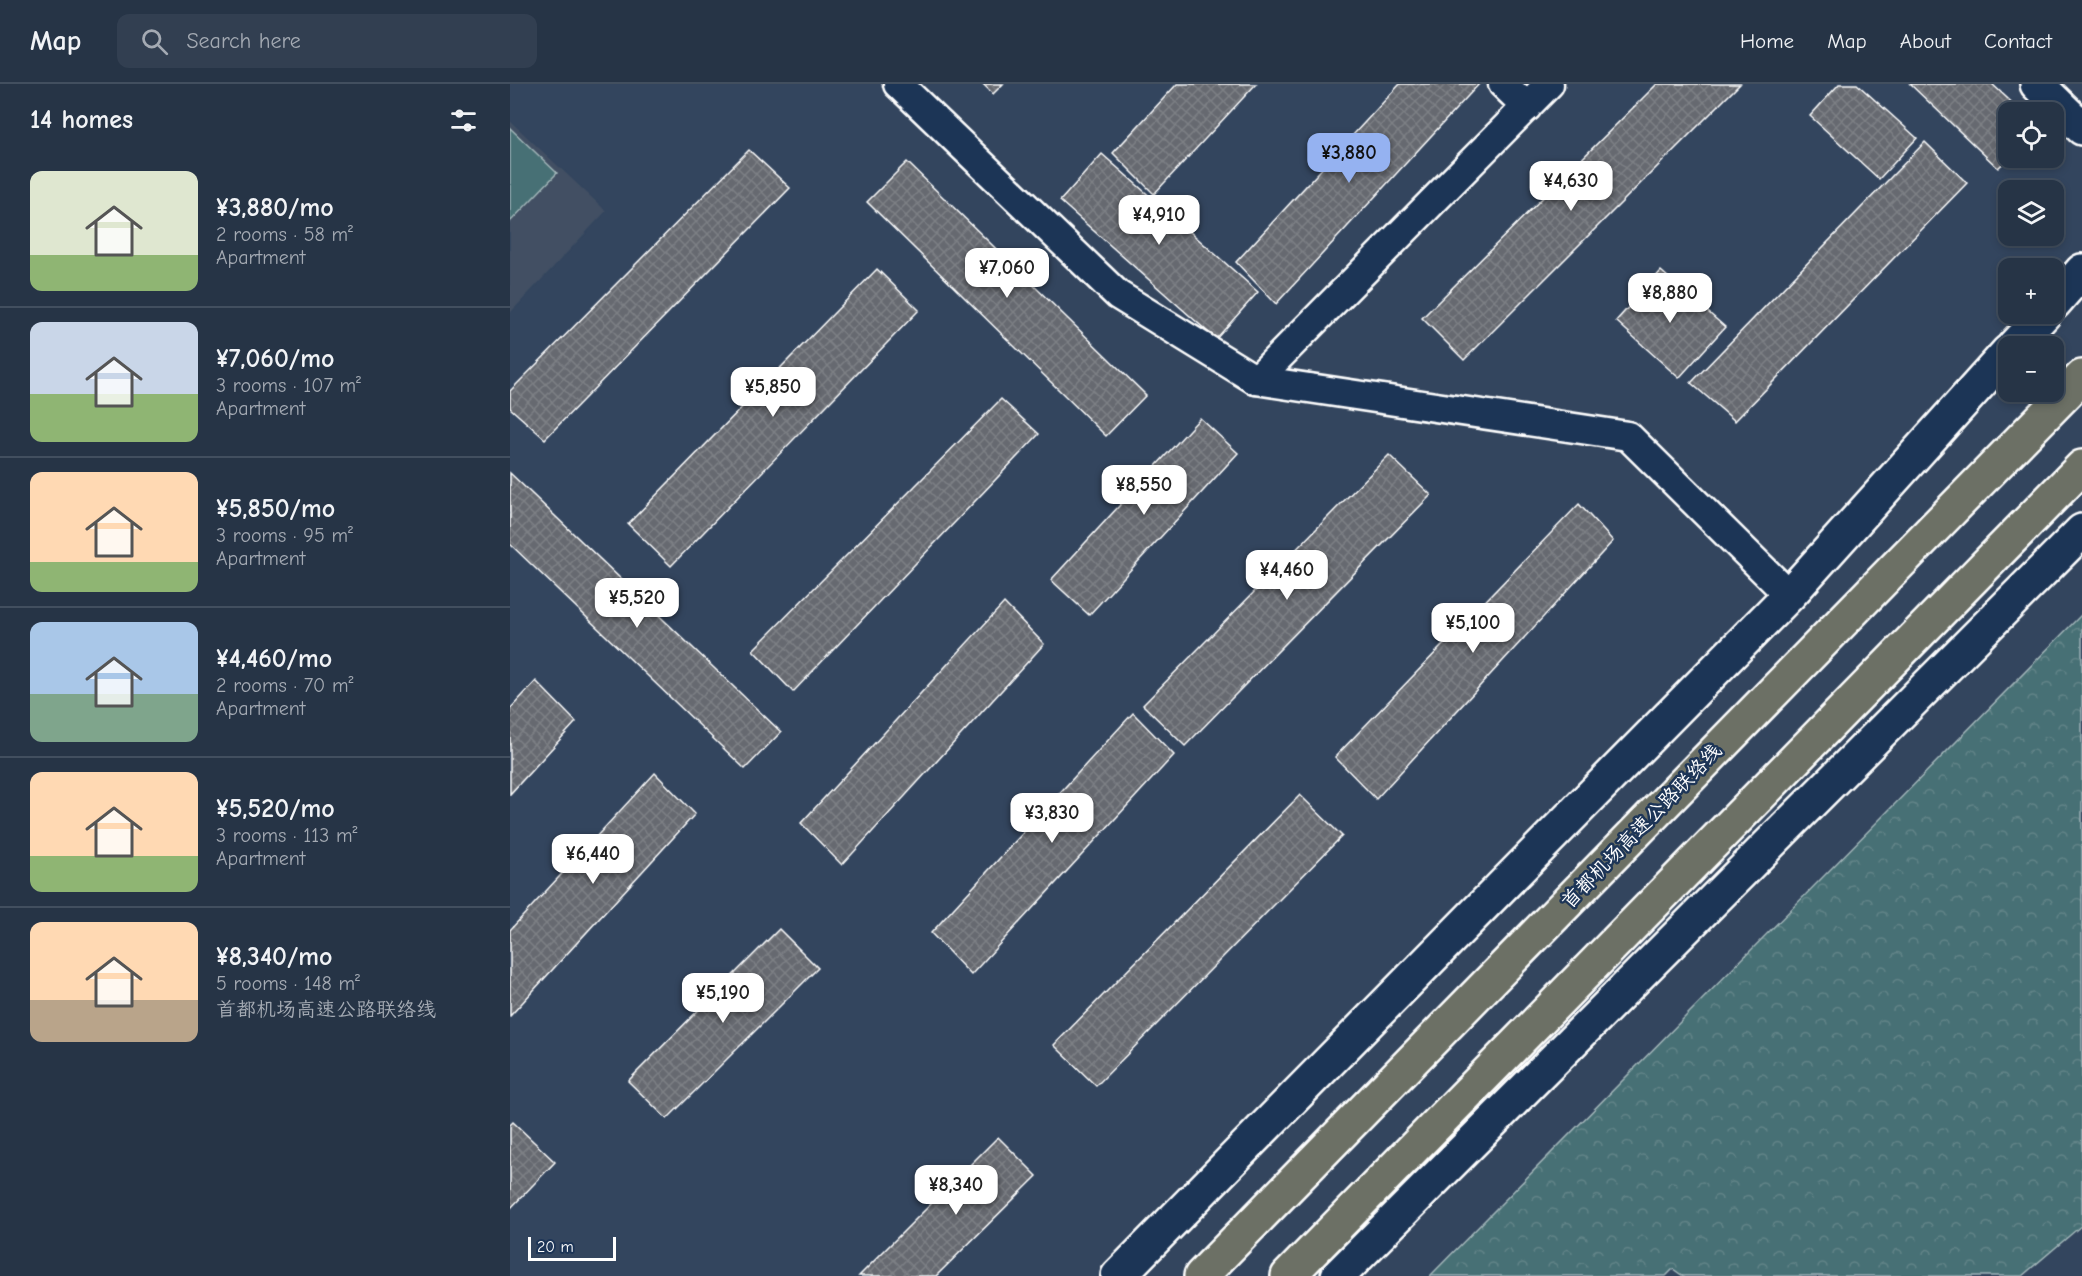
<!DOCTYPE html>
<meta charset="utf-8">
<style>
:root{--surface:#263446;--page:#323f51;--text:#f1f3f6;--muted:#a4aab3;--line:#424f5f;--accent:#95b2f1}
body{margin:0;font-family:"Comic Neue","LXGW WenKai TC",sans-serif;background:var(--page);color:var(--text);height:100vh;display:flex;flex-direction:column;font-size:22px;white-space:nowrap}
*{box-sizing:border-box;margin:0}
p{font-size:20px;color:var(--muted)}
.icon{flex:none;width:33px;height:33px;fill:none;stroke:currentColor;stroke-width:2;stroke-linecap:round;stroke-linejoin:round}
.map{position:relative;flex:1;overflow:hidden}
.details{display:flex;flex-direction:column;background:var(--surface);width:510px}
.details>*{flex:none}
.fabs{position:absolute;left:1488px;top:18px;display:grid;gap:12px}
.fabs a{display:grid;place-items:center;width:66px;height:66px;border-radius:12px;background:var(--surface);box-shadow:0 3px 9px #0003,0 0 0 2px var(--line);font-size:30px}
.scale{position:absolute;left:18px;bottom:15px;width:88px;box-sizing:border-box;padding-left:6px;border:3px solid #fff;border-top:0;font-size:16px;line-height:21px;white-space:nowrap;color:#fff;-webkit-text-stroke:4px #1d3557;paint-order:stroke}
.price{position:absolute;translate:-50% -51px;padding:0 14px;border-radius:12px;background:#fff;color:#222;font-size:20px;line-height:39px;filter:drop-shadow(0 2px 3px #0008)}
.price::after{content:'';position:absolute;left:50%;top:36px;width:18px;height:14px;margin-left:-9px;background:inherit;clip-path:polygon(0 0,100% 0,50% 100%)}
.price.current{background:var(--accent);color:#111}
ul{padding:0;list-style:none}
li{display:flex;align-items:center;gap:18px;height:150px;padding:0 30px}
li+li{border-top:2px solid var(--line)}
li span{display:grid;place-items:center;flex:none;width:168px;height:120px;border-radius:12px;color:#555}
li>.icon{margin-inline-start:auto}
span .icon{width:72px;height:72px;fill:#fffc;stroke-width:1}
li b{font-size:26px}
h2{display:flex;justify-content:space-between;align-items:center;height:72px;padding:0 30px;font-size:26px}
header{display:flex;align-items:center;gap:36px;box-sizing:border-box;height:84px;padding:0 30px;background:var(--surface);border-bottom:2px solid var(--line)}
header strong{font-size:28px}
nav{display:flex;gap:33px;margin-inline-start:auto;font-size:21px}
.search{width:420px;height:54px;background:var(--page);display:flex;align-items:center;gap:15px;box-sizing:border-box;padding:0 21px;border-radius:12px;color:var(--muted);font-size:22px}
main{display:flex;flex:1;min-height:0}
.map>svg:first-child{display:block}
.built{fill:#425063}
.forest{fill:url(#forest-crowns);stroke:#a3b7ba;stroke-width:1.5}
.pitch{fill:#476f74;stroke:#a3b7ba;stroke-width:1.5}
.building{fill:url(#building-cross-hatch);stroke:#fff;stroke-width:1.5}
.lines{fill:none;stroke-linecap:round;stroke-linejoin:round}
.street-casing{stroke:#fff;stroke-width:33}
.secondary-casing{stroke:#fff;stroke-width:38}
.highway-casing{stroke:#fff;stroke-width:38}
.street{stroke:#1d3557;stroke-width:28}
.secondary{stroke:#1d3557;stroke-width:33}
.highway{stroke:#6c7065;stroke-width:33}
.labels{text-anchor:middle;stroke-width:5;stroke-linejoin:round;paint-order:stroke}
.street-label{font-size:20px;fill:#fff;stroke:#1d3557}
</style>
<header>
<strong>Map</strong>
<div class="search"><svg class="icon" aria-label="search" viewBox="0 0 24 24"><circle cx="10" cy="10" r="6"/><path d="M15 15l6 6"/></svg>Search here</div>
<nav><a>Home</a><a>Map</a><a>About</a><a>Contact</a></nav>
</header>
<main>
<section class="details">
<h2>14 homes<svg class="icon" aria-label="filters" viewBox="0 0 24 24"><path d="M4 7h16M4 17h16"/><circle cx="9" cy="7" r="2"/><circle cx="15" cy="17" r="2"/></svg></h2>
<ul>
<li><span style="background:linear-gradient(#dfe7d0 70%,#8fb573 0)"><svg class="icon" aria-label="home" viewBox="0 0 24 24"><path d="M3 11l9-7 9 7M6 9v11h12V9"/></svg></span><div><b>¥3,880/mo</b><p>2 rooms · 58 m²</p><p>Apartment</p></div></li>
<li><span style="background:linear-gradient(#c9d6e8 60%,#8fb573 0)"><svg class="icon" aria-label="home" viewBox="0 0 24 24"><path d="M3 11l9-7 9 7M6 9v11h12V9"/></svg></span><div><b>¥7,060/mo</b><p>3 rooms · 107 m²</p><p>Apartment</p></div></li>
<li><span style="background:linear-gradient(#ffd9b3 75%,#8fb573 0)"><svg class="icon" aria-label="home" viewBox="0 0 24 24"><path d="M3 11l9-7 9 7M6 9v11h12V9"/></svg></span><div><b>¥5,850/mo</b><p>3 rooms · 95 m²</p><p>Apartment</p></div></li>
<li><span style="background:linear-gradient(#a9c7e8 60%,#7fa58c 0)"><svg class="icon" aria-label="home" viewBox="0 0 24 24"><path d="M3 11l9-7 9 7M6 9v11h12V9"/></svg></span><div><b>¥4,460/mo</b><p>2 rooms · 70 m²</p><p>Apartment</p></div></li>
<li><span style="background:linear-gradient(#ffd9b3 70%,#8fb573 0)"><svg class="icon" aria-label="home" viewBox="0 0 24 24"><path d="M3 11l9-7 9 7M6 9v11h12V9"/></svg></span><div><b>¥5,520/mo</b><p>3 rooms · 113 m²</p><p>Apartment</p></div></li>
<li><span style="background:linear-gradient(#ffd9b3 65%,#b9a48a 0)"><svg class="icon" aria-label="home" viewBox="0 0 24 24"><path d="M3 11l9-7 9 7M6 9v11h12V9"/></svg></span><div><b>¥8,340/mo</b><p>5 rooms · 148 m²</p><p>首都机场高速公路联络线</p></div></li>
</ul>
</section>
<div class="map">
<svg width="1572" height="1192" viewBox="0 0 1572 1192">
<defs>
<pattern id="forest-crowns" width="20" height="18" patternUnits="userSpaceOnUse" patternTransform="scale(1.5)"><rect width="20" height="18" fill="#476f74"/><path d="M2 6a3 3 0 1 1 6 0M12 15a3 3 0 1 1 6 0" fill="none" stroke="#638589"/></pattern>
<pattern id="building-cross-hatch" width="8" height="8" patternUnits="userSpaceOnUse" patternTransform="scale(1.5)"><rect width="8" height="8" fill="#666970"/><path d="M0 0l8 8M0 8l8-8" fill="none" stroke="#7d8085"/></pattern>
</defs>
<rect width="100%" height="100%" fill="#33455e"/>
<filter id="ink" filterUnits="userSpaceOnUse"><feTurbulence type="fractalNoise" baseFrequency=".0167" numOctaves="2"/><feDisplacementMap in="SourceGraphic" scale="12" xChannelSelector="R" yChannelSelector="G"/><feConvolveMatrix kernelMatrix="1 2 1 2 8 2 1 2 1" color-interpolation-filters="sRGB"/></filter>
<g filter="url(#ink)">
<polygon class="built" points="0,37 96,127 0,229"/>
<polygon class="forest" points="1572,530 1572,1141 1512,1192 1173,1192 1163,1185 1156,1192 920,1192"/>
<polygon class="pitch" points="0,44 47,89 0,138"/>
<g class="building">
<polygon points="473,0 493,0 483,10"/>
<polygon points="667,0 746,0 644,110 603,69"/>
<polygon points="890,0 969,0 766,220 726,178"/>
<polygon points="1147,0 1230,0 954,276 912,234"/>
<polygon points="1329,0 1347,0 1407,54 1369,95 1300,32"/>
<polygon points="1400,0 1482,0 1512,28 1498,28 1499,74 1488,84"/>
<polygon points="1415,58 1457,99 1225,337 1181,299"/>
<polygon points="239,66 280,104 35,355 0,324 0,307"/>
<polygon points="592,70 748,208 706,255 550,117"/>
<polygon points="397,78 636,311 596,352 357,118"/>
<polygon points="367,185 409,226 161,482 118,440"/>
<polygon points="1151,187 1215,243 1169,294 1106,237"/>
<polygon points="491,315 529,350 283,608 243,566"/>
<polygon points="690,334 728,369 579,531 541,496"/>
<polygon points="879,371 921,411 675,662 633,621"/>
<polygon points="0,389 271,648 235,685 0,460"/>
<polygon points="1069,420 1103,457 866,715 825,673"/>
<polygon points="494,519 534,560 332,781 291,739"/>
<polygon points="26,597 66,638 0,710 0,625"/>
<polygon points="623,629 664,671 461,891 421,849"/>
<polygon points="145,689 185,730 0,932 0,846"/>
<polygon points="790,711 832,752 586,1002 544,961"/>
<polygon points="269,845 308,884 157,1035 118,997"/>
<polygon points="3,1038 45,1078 0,1125 0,1041"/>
<polygon points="488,1053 527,1092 426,1192 349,1192"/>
</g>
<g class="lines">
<g class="street-casing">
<g id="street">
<polyline points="388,0 608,211 746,296 1118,352 1279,511"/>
<polyline points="993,0 1017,23"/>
<polyline points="746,296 1039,0"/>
</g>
</g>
<g class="secondary-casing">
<g id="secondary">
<polyline points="1527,0 1572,44"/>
<polyline points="1544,219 1572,187"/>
<polyline points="1504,262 1534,230"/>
<polyline points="608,1192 1279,511 1498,268"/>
<polyline points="828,1192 1572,447"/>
</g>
</g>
<g class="highway-casing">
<g id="highway">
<polyline points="691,1192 1572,293"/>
<polyline points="778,1192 1572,383"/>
</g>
</g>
<use href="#street" class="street"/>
<use href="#secondary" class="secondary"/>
<use href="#highway" class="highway"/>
</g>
</g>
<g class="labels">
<g class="street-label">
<text transform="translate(1131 742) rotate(-46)" y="7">首都机场高速公路联络线</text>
</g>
</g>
</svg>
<div class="fabs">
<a><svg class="icon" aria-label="locate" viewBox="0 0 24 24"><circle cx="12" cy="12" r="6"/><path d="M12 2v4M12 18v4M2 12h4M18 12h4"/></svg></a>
<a><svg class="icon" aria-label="layers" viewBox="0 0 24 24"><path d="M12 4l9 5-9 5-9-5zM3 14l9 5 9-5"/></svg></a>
<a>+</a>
<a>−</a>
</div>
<div class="scale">20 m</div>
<b class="price current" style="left:839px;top:100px">¥3,880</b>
<b class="price" style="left:1061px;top:128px">¥4,630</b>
<b class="price" style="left:649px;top:162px">¥4,910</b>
<b class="price" style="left:497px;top:215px">¥7,060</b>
<b class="price" style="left:1160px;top:240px">¥8,880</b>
<b class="price" style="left:263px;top:334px">¥5,850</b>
<b class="price" style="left:634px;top:432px">¥8,550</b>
<b class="price" style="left:777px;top:517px">¥4,460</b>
<b class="price" style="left:127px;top:545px">¥5,520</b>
<b class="price" style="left:963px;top:570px">¥5,100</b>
<b class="price" style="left:542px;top:760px">¥3,830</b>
<b class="price" style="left:83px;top:801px">¥6,440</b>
<b class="price" style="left:213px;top:940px">¥5,190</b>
<b class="price" style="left:446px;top:1132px">¥8,340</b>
</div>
</main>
